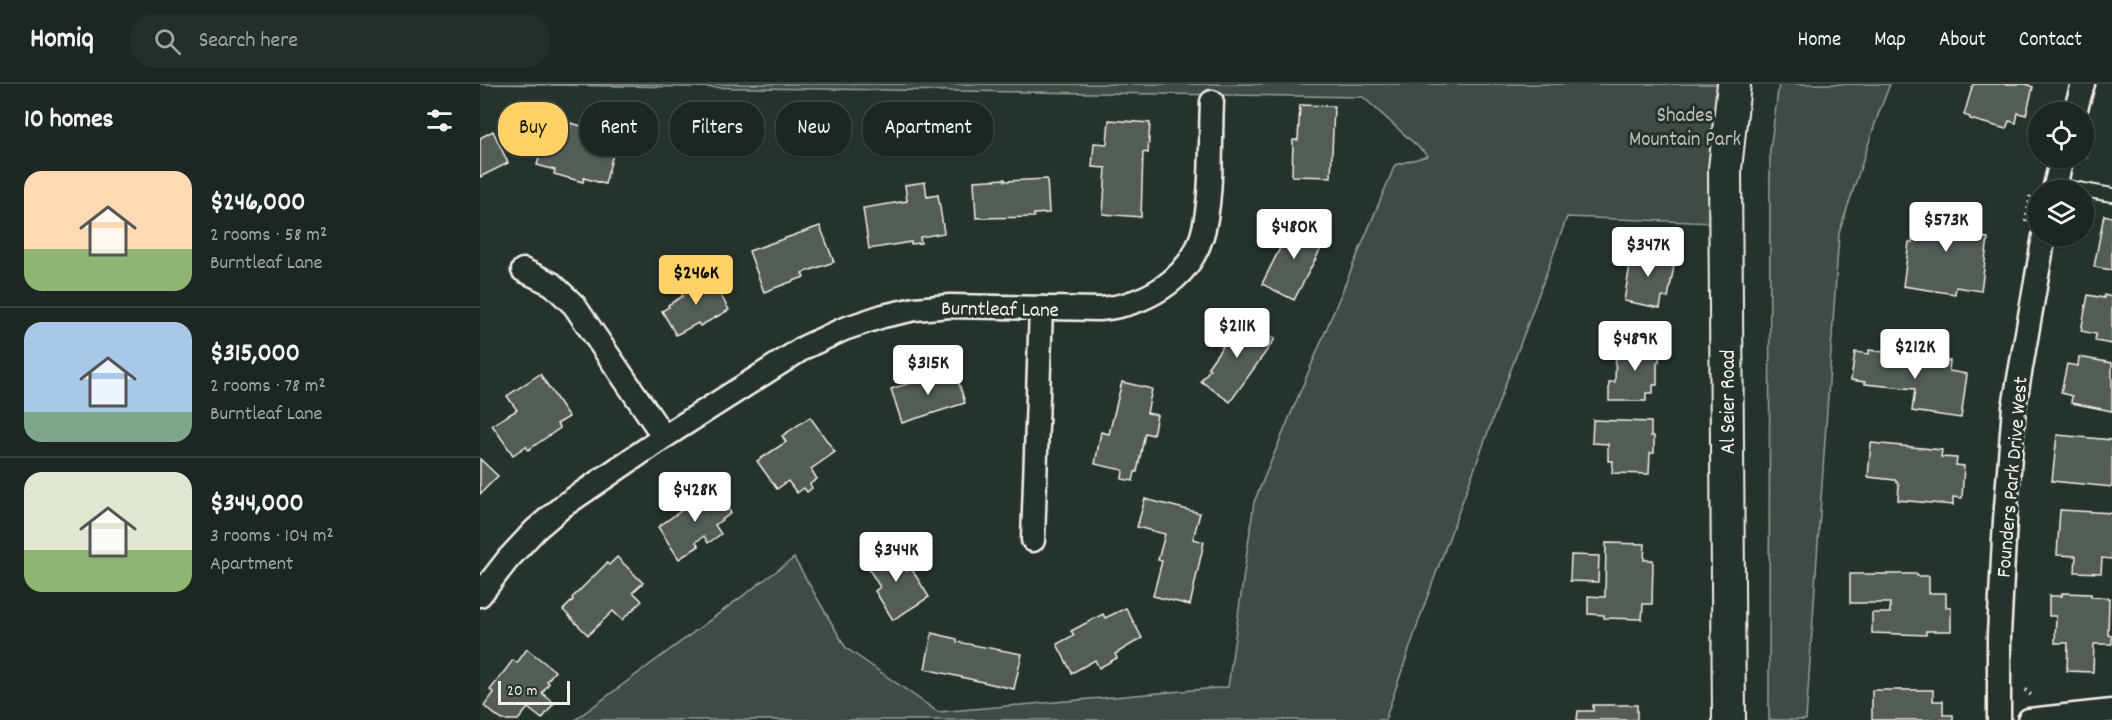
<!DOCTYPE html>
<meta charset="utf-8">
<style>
:root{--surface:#1c2622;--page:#252e2a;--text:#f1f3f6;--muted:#a0a5a5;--line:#3a4340;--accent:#ffd166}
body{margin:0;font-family:Dekko,sans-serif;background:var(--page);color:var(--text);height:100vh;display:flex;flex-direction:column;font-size:22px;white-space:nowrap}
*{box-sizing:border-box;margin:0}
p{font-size:20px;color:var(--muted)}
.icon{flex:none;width:33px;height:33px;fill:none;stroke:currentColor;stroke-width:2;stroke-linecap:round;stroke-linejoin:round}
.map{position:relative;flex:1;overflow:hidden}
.details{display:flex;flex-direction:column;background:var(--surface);width:480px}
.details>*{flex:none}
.guide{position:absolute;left:18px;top:18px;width:570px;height:54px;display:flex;gap:12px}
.fabs{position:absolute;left:1548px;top:18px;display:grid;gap:12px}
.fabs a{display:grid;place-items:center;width:66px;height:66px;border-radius:50%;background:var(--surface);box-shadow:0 2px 4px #0004,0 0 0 2px var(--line);font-size:30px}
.scale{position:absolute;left:18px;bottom:15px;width:72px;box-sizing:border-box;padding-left:6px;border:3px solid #f4f1e8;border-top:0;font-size:16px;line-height:21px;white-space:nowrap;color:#f4f1e8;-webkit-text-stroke:4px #26332d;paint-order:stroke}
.price{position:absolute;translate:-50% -51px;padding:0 14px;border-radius:6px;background:#fff;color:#222;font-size:20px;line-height:39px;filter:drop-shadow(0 2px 3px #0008)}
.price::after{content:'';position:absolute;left:50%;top:36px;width:18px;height:14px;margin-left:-9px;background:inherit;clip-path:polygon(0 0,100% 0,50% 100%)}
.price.on{background:var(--accent);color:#111}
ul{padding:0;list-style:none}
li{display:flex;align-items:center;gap:18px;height:150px;padding:0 24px}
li+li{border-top:2px solid var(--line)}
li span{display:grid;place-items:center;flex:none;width:168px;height:120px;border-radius:18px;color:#555}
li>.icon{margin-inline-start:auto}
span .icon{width:72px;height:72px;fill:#fffc;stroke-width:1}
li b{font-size:26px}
h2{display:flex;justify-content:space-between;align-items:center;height:72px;padding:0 24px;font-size:26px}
.pill{padding:0 21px;border-radius:24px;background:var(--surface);box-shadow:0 2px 4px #0004,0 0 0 2px var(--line);font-size:21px;line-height:54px}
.pill.on{background:var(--accent);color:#111}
header{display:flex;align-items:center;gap:36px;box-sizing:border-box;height:84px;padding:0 30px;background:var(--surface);border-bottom:2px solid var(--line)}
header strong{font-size:28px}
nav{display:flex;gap:33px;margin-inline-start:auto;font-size:21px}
.search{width:420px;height:54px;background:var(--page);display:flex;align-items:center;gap:15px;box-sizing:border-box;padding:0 21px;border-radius:24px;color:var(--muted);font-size:22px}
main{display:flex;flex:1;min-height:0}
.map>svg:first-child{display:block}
.green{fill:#414b45;stroke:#9a9e96;stroke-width:1.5}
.building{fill:#525c55;stroke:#f4f1e8;stroke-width:1.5}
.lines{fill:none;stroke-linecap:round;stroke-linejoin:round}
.lane-casing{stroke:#f4f1e8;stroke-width:16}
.street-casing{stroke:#f4f1e8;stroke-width:27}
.secondary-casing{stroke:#f4f1e8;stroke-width:36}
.path{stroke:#f4f1e8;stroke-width:4;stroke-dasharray:1.5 4.5;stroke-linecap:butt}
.lane{stroke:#26332d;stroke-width:12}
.street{stroke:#26332d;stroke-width:22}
.secondary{stroke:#26332d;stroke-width:32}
.labels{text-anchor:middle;stroke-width:6;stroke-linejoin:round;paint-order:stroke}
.park-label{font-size:21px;fill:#bebfb7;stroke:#26332d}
.street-label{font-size:21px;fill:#f4f1e8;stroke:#26332d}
</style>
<header>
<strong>Homiq</strong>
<div class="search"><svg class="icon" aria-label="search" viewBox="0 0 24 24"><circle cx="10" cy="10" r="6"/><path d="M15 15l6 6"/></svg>Search here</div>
<nav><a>Home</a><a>Map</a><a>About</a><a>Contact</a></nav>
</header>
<main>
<section class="details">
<h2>10 homes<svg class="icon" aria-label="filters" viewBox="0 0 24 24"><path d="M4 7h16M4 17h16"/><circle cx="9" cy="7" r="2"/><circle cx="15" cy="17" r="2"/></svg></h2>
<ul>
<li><span style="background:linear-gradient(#ffd9b3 65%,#8fb573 0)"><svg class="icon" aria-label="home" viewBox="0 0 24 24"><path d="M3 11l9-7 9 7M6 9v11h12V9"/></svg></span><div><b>$246,000</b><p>2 rooms · 58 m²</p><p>Burntleaf Lane</p></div></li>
<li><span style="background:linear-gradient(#a9c7e8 75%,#7fa58c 0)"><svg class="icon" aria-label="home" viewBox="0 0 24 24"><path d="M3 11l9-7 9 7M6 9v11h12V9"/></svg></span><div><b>$315,000</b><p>2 rooms · 78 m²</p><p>Burntleaf Lane</p></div></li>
<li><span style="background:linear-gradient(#dfe7d0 65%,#8fb573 0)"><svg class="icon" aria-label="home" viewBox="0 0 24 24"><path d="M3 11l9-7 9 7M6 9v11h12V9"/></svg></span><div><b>$344,000</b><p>3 rooms · 104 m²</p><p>Apartment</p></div></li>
</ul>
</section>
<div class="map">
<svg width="1632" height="636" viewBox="0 0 1632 636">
<rect width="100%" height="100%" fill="#26332d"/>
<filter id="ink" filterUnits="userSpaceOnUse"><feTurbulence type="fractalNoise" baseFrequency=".0167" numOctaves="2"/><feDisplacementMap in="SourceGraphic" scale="12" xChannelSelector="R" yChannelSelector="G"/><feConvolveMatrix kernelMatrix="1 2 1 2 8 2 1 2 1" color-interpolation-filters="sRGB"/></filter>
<g filter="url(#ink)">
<g class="green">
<polygon points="0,0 1248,0 1236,139 1087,133 944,522 905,636 95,636 314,474 366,564 458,628 748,603 774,418 915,81 948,72 883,13"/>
<polygon points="1299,0 1410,0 1398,31 1359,149 1326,636 1289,636 1290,66"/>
</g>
<g class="building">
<polygon points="1493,0 1546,0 1553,3 1546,31 1538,29 1536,39 1529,37 1526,45 1490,35 1490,33 1484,31"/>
<polygon points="820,21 854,22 851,93 812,92 813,56 818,56"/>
<polygon points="629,36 670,39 668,69 663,68 661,133 623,130 626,84 612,83 614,59 627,60"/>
<polygon points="91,39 127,49 124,60 135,63 125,100 104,94 103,98 74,90 75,86 57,81 67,45 88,51"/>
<polygon points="13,47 28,79 0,93 0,54"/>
<polygon points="525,95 525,97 567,95 569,129 554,130 554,133 496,134 494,97"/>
<polygon points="445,98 447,113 458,111 464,149 440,153 441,159 431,160 431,158 389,165 383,124 427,117 425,101"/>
<polygon points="1446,120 1488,126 1486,136 1495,137 1493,152 1508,154 1501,207 1476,203 1475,210 1423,202 1429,158 1432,158 1434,144 1442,145"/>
<polygon points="1624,131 1632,133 1632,186 1614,183"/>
<polygon points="814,136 847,153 814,216 782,200"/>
<polygon points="340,142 354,178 322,189 324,193 284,208 269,167"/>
<polygon points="1153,163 1188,170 1186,181 1194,182 1188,214 1182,213 1180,224 1144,217"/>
<polygon points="229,190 249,226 220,242 218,239 196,251 182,227 189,223 188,221 203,212 200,206"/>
<polygon points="1608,211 1624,214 1624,211 1632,213 1632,260 1615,257 1616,250 1601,247"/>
<polygon points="765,234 795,255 750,318 721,297 730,285 728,283 757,242 759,243"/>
<polygon points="1136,260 1180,261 1179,278 1177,278 1177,301 1173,301 1173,309 1166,309 1166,317 1129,317 1129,298 1135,298"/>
<polygon points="1389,266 1470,277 1469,287 1487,290 1481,334 1432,327 1435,305 1385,300 1385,298 1371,296 1375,268 1389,270"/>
<polygon points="1599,273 1632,279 1632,327 1591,319 1592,312 1581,309 1587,280 1598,282"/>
<polygon points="473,285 475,286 485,319 422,339 411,305"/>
<polygon points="60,290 89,333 77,340 80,344 48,366 46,362 33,371 12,341 37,326 27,312"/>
<polygon points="642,298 672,305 667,329 677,331 673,351 665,349 657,388 655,388 653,397 642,395 643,386 615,380 621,348 629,350"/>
<polygon points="330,333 355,368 331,385 337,395 330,400 332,404 327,408 324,404 317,409 308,397 297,405 277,377 306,358 302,352"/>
<polygon points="1113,336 1171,338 1171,352 1174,352 1174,369 1170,369 1169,390 1132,389 1133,377 1128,377 1128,360 1112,359"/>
<polygon points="1577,351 1632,356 1632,403 1572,397"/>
<polygon points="1391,359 1462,366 1461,373 1477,374 1476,381 1484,382 1482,414 1473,413 1473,421 1418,416 1419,401 1415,396 1388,393"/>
<polygon points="0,375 18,392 0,410"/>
<polygon points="234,403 251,429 235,441 241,450 228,459 224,452 216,458 219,462 199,475 178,443 202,426 200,423"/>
<polygon points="665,415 720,429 713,455 724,458 710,521 673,512 682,477 678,476 685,450 657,443"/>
<polygon points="1580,426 1632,429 1632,475 1622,474 1621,489 1595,488 1596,472 1577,471"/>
<polygon points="1126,459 1165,460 1164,476 1173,476 1172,520 1163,520 1162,535 1124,534 1124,531 1108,530 1108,512 1125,513"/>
<polygon points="410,462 413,467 415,466 427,487 431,484 449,513 413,536 395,507 400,503 385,479"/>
<polygon points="1091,471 1119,472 1118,498 1090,497"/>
<polygon points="137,473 163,499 153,508 162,517 142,536 133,527 108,551 83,526 93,516 92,514 127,479 129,481"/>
<polygon points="1370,490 1437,490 1437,492 1449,492 1449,509 1466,509 1466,523 1471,523 1471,547 1446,547 1446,551 1392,549 1392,529 1410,529 1410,519 1370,519"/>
<polygon points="1582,509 1611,510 1611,513 1629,514 1628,551 1632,552 1632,560 1614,560 1613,588 1587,587 1588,559 1575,559 1576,532 1569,532 1569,512 1582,512"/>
<polygon points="646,524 662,554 635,570 637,574 619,584 615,576 592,589 577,560 594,551 591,547 623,530 625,534"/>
<polygon points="452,549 477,555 477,558 542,570 534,605 445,585"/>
<polygon points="47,565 75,587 67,597 69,599 62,609 74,619 62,635 48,624 38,636 22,636 4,622 14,609 10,606 33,576 37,579"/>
<polygon points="1392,606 1453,606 1453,617 1463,617 1463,631 1473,631 1473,636 1392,636"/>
<polygon points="1113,621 1157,621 1157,636 1097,636 1098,627 1113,627"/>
</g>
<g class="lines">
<g class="lane-casing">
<polyline id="lane" points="1575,101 1632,111"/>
</g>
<g class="street-casing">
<g id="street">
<polyline points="1595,28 1603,0"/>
<polyline points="1574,106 1582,74"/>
<polyline points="43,186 72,200 94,221 184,353"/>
<polyline points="553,456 561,224"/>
<path d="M 0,511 L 28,475 L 55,446 L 83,422 L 184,353 L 325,263 L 364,245 L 403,232 L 435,225 L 470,222 L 620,225 C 664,221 708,197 722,152 C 733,115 730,58 732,18"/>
<polyline points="1519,636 1519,551 1525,436 1534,323 1564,152"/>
<polyline points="1549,636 1632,627"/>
</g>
</g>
<g class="secondary-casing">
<polyline id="secondary" points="1249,636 1245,85 1254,0"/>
</g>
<g class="path">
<polyline points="1606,74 1615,40"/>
<polyline points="1546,137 1551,109"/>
<polyline points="1545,606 1551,611 1554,611"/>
</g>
<use href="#lane" class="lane"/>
<use href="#street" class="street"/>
<use href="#secondary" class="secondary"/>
</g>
</g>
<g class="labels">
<g class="park-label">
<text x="1205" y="37">Shades<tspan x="1205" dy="24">Mountain Park</tspan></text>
</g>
<g class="street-label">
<text transform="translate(520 224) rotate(1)" y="7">Burntleaf Lane</text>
<text transform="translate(1247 318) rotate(-90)" y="7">Al Seier Road</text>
<text transform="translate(1531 393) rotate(-85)" y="7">Founders Park Drive West</text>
</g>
</g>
</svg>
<div class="fabs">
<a><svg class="icon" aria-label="locate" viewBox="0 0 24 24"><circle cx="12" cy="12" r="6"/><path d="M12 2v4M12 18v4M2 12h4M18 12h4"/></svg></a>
<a><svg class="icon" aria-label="layers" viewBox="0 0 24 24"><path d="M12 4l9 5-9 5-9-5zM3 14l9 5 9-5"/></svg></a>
</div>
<div class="scale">20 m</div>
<b class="price" style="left:1466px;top:169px">$573K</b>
<b class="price" style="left:814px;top:176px">$480K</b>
<b class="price" style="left:1168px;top:194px">$347K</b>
<b class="price on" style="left:216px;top:222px">$246K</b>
<b class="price" style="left:757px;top:275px">$211K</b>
<b class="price" style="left:1155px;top:288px">$489K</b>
<b class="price" style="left:1435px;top:296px">$212K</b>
<b class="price" style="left:448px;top:312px">$315K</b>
<b class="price" style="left:215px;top:439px">$428K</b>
<b class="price" style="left:416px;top:499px">$344K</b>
<div class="guide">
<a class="pill on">Buy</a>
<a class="pill">Rent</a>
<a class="pill">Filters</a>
<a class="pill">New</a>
<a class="pill">Apartment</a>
</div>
</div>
</main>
